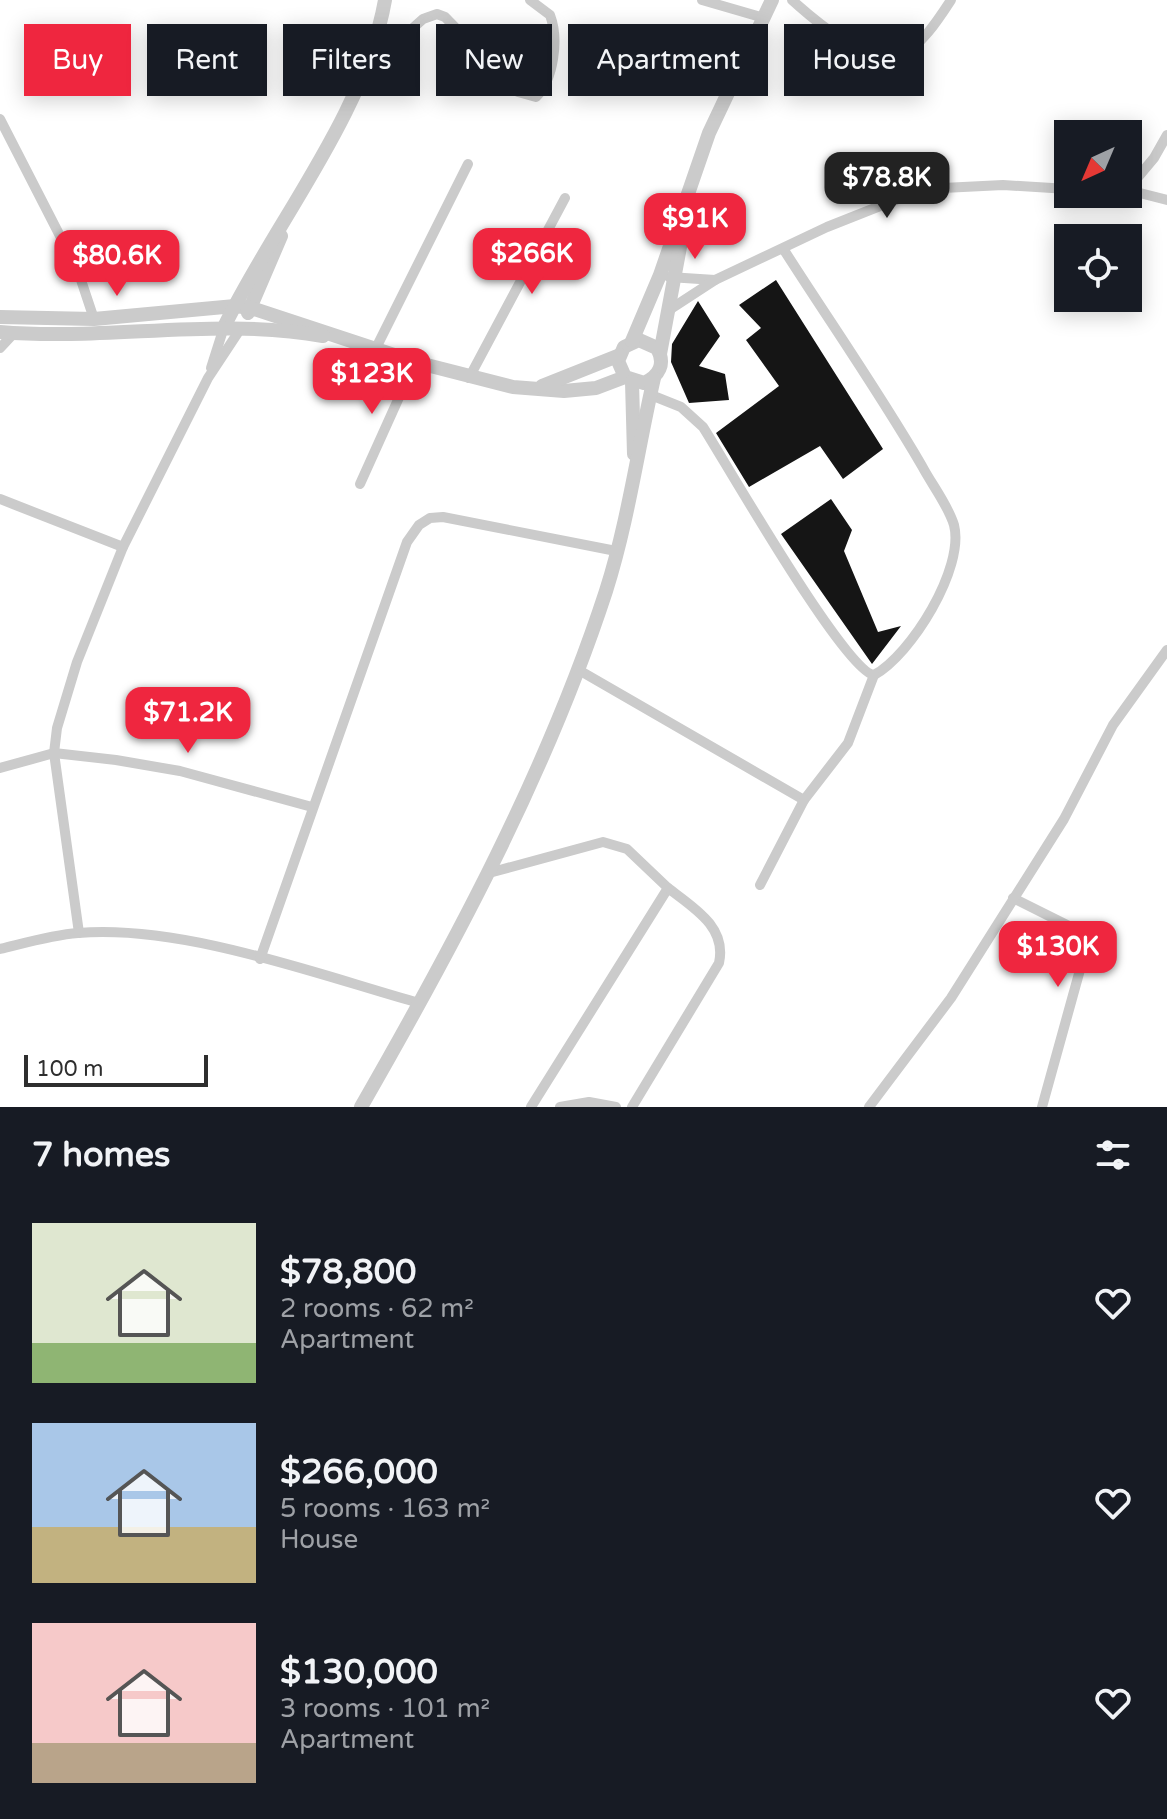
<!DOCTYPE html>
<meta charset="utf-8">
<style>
:root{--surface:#171b24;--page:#20242c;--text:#f1f3f6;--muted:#9ea1a6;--accent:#ef263f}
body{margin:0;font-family:"Varela Round",sans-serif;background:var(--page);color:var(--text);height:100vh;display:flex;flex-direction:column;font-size:30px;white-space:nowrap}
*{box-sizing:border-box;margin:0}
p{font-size:26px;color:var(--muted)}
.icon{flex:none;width:44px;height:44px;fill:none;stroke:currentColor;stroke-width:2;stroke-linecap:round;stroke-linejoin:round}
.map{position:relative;height:1107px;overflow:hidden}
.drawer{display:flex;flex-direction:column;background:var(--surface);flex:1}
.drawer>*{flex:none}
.top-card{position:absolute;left:24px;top:24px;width:1120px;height:72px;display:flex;gap:16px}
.needle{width:52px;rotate:224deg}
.buttons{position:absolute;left:1054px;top:120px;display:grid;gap:16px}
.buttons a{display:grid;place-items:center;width:88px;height:88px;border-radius:0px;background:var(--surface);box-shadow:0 4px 20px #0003;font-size:40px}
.scale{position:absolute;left:24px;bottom:20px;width:184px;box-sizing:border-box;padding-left:8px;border:4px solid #2e2e2e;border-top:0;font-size:22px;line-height:28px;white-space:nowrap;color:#2e2e2e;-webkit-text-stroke:6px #fff;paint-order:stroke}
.price{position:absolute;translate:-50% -68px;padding:0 18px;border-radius:16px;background:var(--accent);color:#fff;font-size:26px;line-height:52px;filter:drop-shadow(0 2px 4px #0008)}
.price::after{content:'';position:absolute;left:50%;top:48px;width:24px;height:18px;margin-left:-12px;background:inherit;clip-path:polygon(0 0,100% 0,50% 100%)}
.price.current{background:#222;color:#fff}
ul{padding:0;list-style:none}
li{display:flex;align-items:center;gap:24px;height:200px;padding:0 32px}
li span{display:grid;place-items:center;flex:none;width:224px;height:160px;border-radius:0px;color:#555}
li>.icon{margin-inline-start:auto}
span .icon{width:96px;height:96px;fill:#fffc;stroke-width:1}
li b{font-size:34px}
h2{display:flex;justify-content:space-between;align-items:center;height:96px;padding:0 32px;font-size:34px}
.tag{padding:0 28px;border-radius:0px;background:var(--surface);box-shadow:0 4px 20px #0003;font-size:28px;line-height:72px}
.tag.current{background:var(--accent);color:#fff}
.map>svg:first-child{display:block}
.building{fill:#151515}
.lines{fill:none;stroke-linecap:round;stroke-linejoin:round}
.minor{stroke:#cbcbcb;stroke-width:10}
.tertiary{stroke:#cbcbcb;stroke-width:14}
</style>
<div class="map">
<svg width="1167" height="1107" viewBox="0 0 1167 1107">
<rect width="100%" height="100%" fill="#fff"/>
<g class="building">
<polygon points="776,280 883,449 843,479 820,446 749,487 716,433 779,386 746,340 761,328 739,305"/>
<polygon points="698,301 720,336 699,366 725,374 729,400 689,403 671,362 672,344"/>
<polygon points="831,499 852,530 844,551 878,632 901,626 872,664 781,534"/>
</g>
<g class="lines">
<g class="minor">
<polyline points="702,0 764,18"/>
<path d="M 792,0 C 812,18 872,70 900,56 C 922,45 938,20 951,0"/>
<path d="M 365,71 L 423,19 L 437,14 L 445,17 L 518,92 L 536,97 C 554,79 559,39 550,15 L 530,0"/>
<polyline points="0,119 78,271 94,319"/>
<polyline points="1128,189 1154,158 1167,135"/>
<polyline points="1128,190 1167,200"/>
<polyline points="669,277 715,280"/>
<polyline points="669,310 715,280 827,227 923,189 1003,185 1068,189"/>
<polyline points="0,348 14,333"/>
<polyline points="376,348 468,164"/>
<polyline points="211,368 224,327"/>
<polyline points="469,378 565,198"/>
<path d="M 651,395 L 681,407 L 703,427 C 726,463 846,673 874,675 C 911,655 965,568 954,525 C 948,505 932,485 922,466 C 879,392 830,322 784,250"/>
<polyline points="360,484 415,362"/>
<polyline points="0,499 123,547"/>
<polyline points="577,669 804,800 848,743 874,675"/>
<polyline points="0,768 54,753 116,760 180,771 312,807"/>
<polyline points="489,873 603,842 627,849 668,888 531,1107"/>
<polyline points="760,885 804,800"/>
<polyline points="1013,898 1085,934 1088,941 1042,1107"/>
<polyline points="79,933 54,753 57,728 77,662 123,547 208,378 241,328"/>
<path d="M 0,949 C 25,943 52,935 78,933 C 182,924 319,975 419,1003"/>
<polyline points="260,959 407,542 419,525 430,518 443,517 616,551"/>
<polyline points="560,1107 589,1102 616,1107"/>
<path d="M 632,1107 L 719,963 C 727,927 694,908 668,888"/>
<polyline points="869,1107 951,998 1064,819 1113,725 1167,650"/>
</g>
<g class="tertiary">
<polyline points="248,313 281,236"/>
<path d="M 0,317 L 94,319 L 235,306 L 251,308 L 415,362 L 513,387 L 564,391 L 596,388 L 625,377 L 644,383 C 659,376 666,364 657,348 L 639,340 L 624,347 L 618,361 L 625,377"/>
<path d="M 224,327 C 274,224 365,114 385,0"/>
<path d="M 0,332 C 108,341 216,317 323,336"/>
<polyline points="632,341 660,275 709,133 772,0"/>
<polyline points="660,354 683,231"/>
<polyline points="632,382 634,454"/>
<polyline points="542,386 620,355"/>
<path d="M 361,1107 C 455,943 547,772 606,591 C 628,522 638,448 654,378"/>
</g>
</g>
</svg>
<div class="buttons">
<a><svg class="needle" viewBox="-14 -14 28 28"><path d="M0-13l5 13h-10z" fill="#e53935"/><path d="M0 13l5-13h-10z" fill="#9ea1a6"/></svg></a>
<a><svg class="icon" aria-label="locate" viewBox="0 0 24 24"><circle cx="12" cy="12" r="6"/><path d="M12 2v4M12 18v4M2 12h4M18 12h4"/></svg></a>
</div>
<div class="scale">100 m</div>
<b class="price current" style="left:887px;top:220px">$78.8K</b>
<b class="price" style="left:695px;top:261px">$91K</b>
<b class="price" style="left:532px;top:296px">$266K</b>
<b class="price" style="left:117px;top:298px">$80.6K</b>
<b class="price" style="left:372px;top:416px">$123K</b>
<b class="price" style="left:188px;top:755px">$71.2K</b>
<b class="price" style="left:1058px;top:989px">$130K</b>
<div class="top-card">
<a class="tag current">Buy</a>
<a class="tag">Rent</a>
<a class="tag">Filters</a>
<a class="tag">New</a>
<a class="tag">Apartment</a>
<a class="tag">House</a>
</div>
</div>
<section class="drawer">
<h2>7 homes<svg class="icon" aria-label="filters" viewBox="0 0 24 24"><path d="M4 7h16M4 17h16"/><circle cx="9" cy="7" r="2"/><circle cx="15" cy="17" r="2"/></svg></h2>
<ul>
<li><span style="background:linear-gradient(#dfe7d0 75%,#8fb573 0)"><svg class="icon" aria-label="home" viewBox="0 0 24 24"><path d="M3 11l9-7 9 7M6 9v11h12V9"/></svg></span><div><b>$78,800</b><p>2 rooms · 62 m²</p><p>Apartment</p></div><svg class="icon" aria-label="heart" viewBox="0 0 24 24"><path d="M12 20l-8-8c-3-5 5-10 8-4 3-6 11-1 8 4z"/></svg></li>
<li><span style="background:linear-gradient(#a9c7e8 65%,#c2b280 0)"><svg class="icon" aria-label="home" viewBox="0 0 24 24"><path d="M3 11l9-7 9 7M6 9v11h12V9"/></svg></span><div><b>$266,000</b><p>5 rooms · 163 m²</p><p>House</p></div><svg class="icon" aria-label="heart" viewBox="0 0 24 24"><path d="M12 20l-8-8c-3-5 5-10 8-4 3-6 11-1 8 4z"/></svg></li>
<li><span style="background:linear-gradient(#f6c9c9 75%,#b9a48a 0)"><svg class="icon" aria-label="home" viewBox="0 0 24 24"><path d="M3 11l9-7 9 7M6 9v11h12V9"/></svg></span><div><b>$130,000</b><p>3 rooms · 101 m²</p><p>Apartment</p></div><svg class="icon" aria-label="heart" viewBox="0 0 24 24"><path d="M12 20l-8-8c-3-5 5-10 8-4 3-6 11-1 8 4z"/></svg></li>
</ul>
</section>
